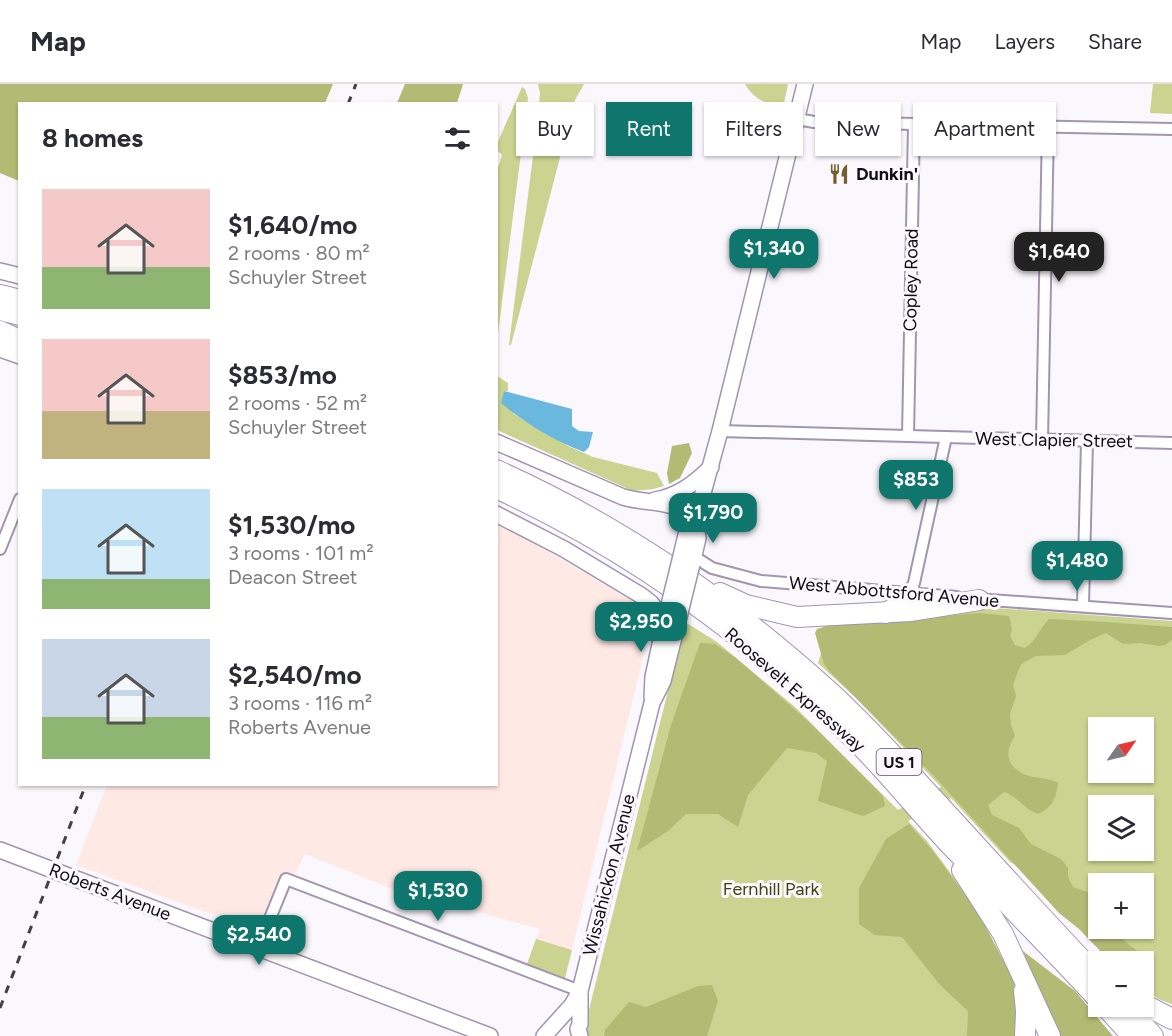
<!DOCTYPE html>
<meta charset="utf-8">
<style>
:root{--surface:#fff;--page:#f2f2f3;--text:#2b2b33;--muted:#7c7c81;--line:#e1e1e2;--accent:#0f766e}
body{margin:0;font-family:Figtree,sans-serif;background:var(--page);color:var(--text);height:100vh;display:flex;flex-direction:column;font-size:22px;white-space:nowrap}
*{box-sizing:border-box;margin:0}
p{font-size:20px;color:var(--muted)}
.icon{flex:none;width:33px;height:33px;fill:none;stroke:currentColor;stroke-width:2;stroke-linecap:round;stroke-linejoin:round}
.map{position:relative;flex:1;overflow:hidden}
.drawer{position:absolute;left:18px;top:18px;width:480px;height:684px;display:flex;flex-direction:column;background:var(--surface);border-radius:0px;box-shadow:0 2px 4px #0004}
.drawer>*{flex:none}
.hud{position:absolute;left:516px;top:18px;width:566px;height:54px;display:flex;gap:12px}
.needle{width:39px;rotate:56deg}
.controls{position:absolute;left:1088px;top:633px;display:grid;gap:12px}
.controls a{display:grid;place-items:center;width:66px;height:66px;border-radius:0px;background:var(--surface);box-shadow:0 2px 4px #0004;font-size:30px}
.price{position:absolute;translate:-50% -51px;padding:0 14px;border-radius:12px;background:var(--accent);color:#fff;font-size:20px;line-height:39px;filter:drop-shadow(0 2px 3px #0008)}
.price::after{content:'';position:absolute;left:50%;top:36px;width:18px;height:14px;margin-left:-9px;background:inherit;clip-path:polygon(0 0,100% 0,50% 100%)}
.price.on{background:#222;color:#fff}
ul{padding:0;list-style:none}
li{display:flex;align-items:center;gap:18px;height:150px;padding:0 24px}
li span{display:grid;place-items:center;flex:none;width:168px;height:120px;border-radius:0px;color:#555}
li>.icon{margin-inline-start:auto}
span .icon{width:72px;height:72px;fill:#fffc;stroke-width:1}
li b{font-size:26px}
h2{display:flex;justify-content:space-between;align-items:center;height:72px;padding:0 24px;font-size:26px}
.tag{padding:0 21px;border-radius:0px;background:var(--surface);box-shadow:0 2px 4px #0004;font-size:21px;line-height:54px}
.tag.on{background:var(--accent);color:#fff}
header{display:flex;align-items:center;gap:36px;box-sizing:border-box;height:84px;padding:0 30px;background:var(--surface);border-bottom:2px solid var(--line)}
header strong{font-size:28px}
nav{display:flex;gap:33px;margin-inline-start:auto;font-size:21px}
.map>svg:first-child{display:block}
.industrial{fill:#ffe9e5}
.green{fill:#cad38f;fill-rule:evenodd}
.forest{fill:#b2bb73}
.water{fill:#6ab8de}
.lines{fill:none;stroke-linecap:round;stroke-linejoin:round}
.street-casing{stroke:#a195b0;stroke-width:14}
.secondary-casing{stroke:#a195b0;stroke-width:18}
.highway-casing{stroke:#a195b0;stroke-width:22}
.street{stroke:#fff;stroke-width:10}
.secondary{stroke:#fff;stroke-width:15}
.highway{stroke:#fff;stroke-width:20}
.rail{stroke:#433f47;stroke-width:3;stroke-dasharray:8 8;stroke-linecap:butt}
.secondary-bridge-casing{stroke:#a195b0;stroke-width:18;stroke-linecap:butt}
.secondary-bridge{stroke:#fff;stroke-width:15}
.labels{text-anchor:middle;stroke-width:6;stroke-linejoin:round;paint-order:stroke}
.shield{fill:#faf7fd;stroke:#56525b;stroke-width:1.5}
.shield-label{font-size:16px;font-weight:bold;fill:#100c15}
.poi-label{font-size:18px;font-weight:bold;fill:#100c15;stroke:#faf7fd;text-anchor:start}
.street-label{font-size:18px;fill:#100c15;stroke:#faf7fd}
.park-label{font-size:18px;fill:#41460f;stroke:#faf7fd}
</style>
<header>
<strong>Map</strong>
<nav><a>Map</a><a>Layers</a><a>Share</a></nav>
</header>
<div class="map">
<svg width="1172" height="952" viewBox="0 0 1172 952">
<rect width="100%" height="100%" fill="#faf7fd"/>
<polygon class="industrial" points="497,441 532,458 643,523 652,536 572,866 536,855 540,845 441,818 438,823 305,770 294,792 284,788 258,847 76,781 107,701 496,700"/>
<g class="green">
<polygon points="538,0 584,0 575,16 511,261 509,261 537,41 540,9"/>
<path d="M 745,0 L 788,0 L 783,24 C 768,21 752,14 745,0 Z"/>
<polygon points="1153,0 1172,0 1172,30 1150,29"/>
<polygon points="522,3 525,5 528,14 497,257 496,90 502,71 497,66 497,60"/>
<polygon points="497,292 508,299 508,307 504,307 514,330 568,362 593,373 657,389 664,402 653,405 633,407 497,346"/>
<path d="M 994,524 L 1172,537 L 1172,920 L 1158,915 L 1143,902 L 1143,878 L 1116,877 L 1016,781 L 1010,778 L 951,714 L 908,737 L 927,757 L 960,802 L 978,831 L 1020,952 L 586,952 L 586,938 L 685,538 L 717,558 L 795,623 L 898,726 L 941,703 L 855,613 L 818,579 L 830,539 ZM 1098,644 L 1143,644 L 1143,688 L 1098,688 ZM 1098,722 L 1143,722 L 1143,766 L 1098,766 ZM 1098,800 L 1143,800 L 1143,844 L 1098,844 Z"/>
<polygon points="536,855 572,866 565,894 527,880"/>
</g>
<g class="forest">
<polygon points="0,0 333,0 325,19 20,20 19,97 0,89"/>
<polygon points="405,0 463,0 457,19 397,19"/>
<polygon points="689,359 692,369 680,394 669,400 667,389 672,362"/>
<path d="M 979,529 L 1009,532 L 1012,545 L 1010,552 L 1015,561 L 1025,564 C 1038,555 1038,546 1049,535 L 1106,538 L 1172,543 L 1172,556 L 1165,561 L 1159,562 L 1140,559 L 1123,560 L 1106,549 L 1092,555 L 1065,571 L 1036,572 L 1021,580 L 1013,600 L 1016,612 L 1010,630 L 1011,641 L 1015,652 C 1004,667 1006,683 1026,691 C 1037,695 1048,693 1058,699 C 1056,714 1053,723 1038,730 C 1025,726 1017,712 1004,708 L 988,721 L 992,731 L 1019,744 L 1031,760 L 1061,775 L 1068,784 L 1068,793 L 1073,803 L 1090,809 L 1098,814 L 1098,844 L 1115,845 C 1127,864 1138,864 1152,879 C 1150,887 1151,896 1143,900 L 1143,878 L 1110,877 L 1079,845 L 1059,829 L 932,690 L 830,588 L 824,580 L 815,549 L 817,545 L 830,541 Z"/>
<polygon points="700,559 715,560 736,574 809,638 883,712 885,722 863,732 818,717 827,677 816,669 787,664 748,711 738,743 718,730 686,730 668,747 637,767 671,641"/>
<polygon points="909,740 932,766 979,830 1014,897 1018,948 1016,952 967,952 968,927 940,901 902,853 875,851 859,840 859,804 886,755"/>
<polygon points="1023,867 1075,907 1113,952 1060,952 1037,907"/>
<polygon points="712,901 718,917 707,952 604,952 605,946 629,918 646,923 698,902"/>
</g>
<path class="water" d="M 504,307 L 572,325 L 572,342 L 579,347 L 593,348 L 589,363 L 584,368 C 555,357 525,339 501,319 Z"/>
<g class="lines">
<g class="street-casing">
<g id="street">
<polyline points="797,35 814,38 1172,45"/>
<polyline points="720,347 1172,359"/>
<polyline points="908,352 914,40"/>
<polyline points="1042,356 1048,42"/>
<polyline points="0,465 20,415"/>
<polyline points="693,472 712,484 761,497 957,513"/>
<polyline points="910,509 914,499 946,353"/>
<polyline points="976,515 1172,529"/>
<polyline points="1083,522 1087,357"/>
<polyline points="258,864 286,795 580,907"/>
</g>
</g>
<g class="secondary-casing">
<g id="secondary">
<polyline points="0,187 20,192"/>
<polyline points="0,265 20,272"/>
<path d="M 496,358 L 623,413 C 654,422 670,412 695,438"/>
<path d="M 655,416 C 678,412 695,399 711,383"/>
<polyline points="496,430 564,465 642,512 651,519 665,537"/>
<polyline points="681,472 686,451 695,438 720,347 805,0"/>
<polyline points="692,480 698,454 695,438"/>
<polyline points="652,613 653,593 667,528"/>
<polyline points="0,766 490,952"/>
<polyline points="580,908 580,940 578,945 580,952"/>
<polyline points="544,952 572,921 580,907 652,619 663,597 679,533"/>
</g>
</g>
<g class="highway-casing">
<g id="highway">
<polyline points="0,211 20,216"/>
<polyline points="0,226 20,231"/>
<polyline points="0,247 20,256"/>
<path d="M 496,386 C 619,441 732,519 831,609 C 870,645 905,684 941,723 C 993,780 1045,837 1098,893"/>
<path d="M 496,404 C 627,464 746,550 849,650 C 886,686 918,727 953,764 C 1002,814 1051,864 1098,915"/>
<polyline points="720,509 746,521 797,533 910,527 979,516"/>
<polyline points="886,529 896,523 910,509"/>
<polyline points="962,786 1003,850 1050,952"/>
<polyline points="1024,907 1026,927 1025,952"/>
<polyline points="1143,920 1172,935"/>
<polyline points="1105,922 1132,952"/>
<polyline points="1126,922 1153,952"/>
</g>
</g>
<use href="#street" class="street"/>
<use href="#secondary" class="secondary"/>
<use href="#highway" class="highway"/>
<g class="rail">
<polyline points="348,20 356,0"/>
<polyline points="0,924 86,700"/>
</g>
<g class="secondary-bridge-casing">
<g id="secondary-bridge">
<polyline points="668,525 681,472"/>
<polyline points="679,533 692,480"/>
</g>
</g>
<use href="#secondary-bridge" class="secondary-bridge"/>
</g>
<defs>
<g id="restaurant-bare" transform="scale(1.62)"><path d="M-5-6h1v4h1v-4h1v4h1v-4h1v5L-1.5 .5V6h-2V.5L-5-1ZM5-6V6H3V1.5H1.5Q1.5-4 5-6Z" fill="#735f2e" stroke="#faf7fd" stroke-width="2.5" paint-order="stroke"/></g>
</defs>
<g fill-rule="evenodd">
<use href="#restaurant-bare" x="839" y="90"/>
</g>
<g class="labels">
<rect class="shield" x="876.5" y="665" width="45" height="26" rx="4.5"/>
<g class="shield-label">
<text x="899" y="684">US 1</text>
</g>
<g class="poi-label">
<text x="856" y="96">Dunkin'</text>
</g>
<g class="street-label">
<text transform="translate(911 196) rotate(-89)" y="6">Copley Road</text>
<text transform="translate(1054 356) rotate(1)" y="6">West Clapier Street</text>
<text transform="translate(894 508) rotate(5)" y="6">West Abbottsford Avenue</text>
<text transform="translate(795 606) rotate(41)" y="6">Roosevelt Expressway</text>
<text transform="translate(609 791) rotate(-76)" y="6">Wissahickon Avenue</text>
<text transform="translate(110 808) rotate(21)" y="6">Roberts Avenue</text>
</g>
<g class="park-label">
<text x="771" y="811">Fernhill Park</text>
</g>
</g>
</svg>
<div class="controls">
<a><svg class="needle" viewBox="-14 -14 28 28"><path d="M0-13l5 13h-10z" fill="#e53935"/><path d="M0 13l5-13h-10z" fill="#7c7c81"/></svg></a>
<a><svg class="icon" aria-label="layers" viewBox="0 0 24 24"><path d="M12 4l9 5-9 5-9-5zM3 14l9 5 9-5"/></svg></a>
<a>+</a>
<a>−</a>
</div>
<b class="price" style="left:774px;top:196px">$1,340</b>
<b class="price on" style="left:1059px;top:199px">$1,640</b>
<b class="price" style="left:916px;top:427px">$853</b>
<b class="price" style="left:713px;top:460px">$1,790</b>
<b class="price" style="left:1077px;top:508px">$1,480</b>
<b class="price" style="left:641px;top:569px">$2,950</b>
<b class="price" style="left:438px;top:838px">$1,530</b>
<b class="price" style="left:259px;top:882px">$2,540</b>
<div class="hud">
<a class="tag">Buy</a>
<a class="tag on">Rent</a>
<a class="tag">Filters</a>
<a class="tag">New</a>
<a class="tag">Apartment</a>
</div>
<section class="drawer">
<h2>8 homes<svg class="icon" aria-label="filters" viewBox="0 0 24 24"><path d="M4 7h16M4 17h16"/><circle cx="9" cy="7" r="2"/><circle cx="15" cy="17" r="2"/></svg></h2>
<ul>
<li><span style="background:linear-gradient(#f6c9c9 65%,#8fb573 0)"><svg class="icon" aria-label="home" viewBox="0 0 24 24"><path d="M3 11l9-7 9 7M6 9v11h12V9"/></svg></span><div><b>$1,640/mo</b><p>2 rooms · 80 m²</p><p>Schuyler Street</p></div></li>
<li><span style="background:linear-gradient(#f6c9c9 60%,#c2b280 0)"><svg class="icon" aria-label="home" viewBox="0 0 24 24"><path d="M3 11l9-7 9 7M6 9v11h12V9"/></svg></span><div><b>$853/mo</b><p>2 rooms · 52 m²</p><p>Schuyler Street</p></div></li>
<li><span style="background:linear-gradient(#bfe0f5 75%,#8fb573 0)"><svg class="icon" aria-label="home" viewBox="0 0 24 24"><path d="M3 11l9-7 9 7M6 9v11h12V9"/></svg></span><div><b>$1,530/mo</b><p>3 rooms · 101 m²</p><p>Deacon Street</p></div></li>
<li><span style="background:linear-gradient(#c9d6e8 65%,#8fb573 0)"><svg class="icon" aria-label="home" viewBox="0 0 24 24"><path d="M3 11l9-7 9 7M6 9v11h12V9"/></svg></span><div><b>$2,540/mo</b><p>3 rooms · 116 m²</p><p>Roberts Avenue</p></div></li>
</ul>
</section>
</div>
